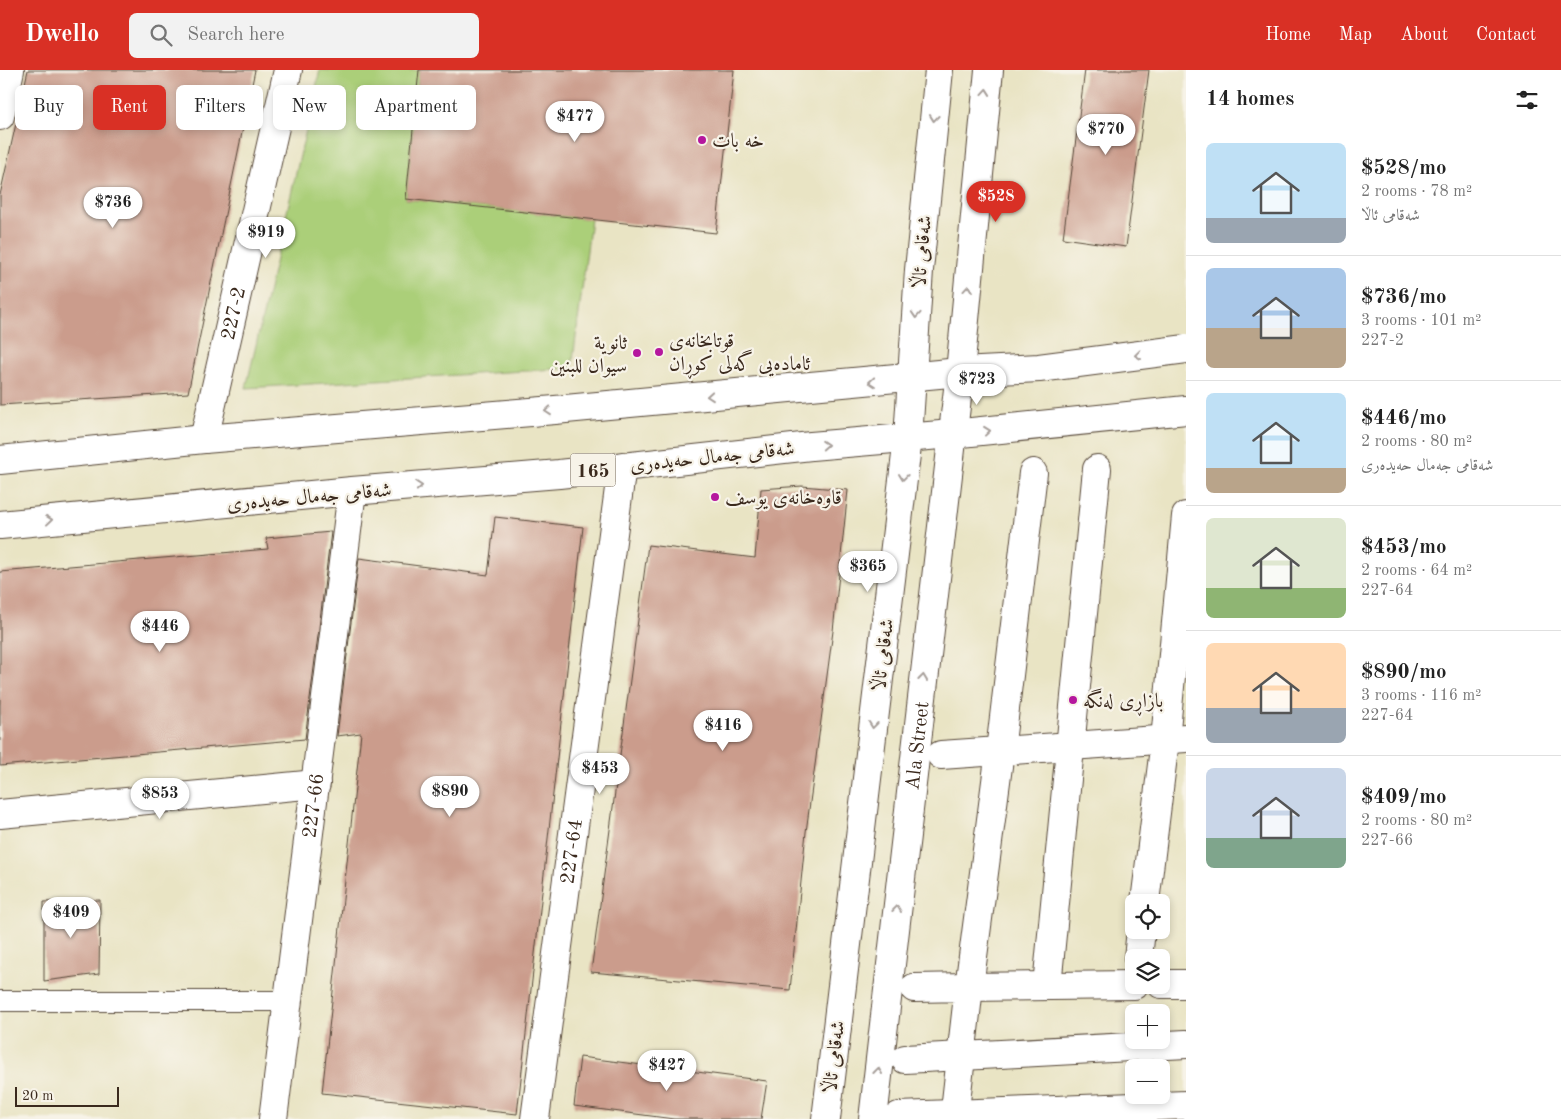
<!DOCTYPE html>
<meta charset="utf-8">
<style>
:root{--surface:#fff;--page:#f2f2f2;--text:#222;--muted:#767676;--line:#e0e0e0;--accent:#d93025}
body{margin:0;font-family:"Old Standard TT",Amiri,serif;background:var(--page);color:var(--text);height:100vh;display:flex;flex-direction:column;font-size:19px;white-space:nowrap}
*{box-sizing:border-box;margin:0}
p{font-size:16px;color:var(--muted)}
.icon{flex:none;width:28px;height:28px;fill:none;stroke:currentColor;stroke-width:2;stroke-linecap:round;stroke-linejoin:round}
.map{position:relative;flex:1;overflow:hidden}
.drawer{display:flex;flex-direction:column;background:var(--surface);width:375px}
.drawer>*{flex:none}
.banner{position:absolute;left:15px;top:15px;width:475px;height:45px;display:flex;gap:10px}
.buttons{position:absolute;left:1125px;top:824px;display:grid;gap:10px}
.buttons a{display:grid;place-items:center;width:45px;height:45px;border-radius:8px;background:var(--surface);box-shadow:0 2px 8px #0003;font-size:25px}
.scale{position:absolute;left:15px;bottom:12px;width:104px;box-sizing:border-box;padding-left:5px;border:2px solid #3b2a1e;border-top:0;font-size:14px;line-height:18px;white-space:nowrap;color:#3b2a1e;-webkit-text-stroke:4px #f7f3e8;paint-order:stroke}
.price{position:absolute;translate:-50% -42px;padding:0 11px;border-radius:18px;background:#fff;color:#222;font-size:16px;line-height:32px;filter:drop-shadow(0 1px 2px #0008)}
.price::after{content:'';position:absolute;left:50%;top:30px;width:15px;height:11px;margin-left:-8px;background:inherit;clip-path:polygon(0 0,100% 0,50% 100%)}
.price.selected{background:var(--accent);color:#fff}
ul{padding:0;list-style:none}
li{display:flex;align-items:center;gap:15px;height:125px;padding:0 20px}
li+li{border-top:1px solid var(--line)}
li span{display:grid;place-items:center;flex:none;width:140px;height:100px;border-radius:8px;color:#555}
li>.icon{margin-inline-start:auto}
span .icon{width:60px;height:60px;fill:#fffc;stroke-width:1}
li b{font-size:21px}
h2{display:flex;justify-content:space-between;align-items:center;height:60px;padding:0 20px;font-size:21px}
.chip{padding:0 18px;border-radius:8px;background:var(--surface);box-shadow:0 2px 8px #0003;font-size:18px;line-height:45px}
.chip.selected{background:var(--accent);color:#fff}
header{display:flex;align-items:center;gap:30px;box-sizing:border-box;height:70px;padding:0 25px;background:var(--accent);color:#fff}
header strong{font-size:24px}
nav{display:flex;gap:28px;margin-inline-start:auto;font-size:18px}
.search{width:350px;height:45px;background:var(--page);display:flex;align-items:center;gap:12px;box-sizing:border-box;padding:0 18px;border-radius:8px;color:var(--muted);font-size:19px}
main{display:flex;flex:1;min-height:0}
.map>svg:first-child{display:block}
.green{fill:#abcf79;stroke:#737c4c}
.building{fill:#cb9c8c}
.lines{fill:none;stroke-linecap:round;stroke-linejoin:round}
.service-casing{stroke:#554637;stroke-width:22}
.pedestrian-casing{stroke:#554637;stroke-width:30}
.minor-casing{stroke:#554637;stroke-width:30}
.secondary-casing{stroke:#554637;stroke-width:30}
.primary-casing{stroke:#554637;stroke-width:30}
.service{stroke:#fff;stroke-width:20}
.pedestrian{stroke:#fff;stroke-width:28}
.minor{stroke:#fff;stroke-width:28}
.secondary{stroke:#fff;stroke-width:28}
.primary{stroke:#fff;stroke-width:28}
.oneway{stroke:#a79f9a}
.poi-dot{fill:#b5179e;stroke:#f7f3e8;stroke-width:2}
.labels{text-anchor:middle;stroke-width:4.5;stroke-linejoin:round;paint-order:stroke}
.shield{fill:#f7f3e8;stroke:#73665b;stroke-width:1}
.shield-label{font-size:19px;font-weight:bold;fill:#3b2a1e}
.poi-label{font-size:20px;fill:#3b2a1e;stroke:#f7f3e8;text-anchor:start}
.street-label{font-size:20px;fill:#3b2a1e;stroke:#f7f3e8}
</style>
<header>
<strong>Dwello</strong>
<div class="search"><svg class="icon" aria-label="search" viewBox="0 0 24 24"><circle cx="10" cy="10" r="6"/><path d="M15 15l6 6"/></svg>Search here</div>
<nav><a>Home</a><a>Map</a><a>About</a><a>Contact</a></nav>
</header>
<main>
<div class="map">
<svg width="1186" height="1049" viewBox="0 0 1186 1049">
<rect width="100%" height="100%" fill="#f7f3e8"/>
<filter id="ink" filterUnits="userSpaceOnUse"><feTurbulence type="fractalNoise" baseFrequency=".02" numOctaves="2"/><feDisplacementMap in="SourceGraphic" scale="10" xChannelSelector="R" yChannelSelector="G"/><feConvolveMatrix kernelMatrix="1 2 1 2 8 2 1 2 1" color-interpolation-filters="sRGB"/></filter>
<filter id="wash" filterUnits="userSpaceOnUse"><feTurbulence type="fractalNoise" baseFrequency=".0096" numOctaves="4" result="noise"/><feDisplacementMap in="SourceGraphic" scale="20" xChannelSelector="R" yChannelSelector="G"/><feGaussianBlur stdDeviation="1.12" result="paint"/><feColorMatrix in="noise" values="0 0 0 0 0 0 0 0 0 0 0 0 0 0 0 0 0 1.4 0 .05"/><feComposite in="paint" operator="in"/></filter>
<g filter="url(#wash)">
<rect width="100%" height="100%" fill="#e9e4c4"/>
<polygon class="green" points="320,0 419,0 406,129 591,149 572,298 246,318"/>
<g id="blocks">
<g class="building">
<polygon points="28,0 255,0 188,323 0,335 0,125"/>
<polygon points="419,0 734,0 716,163 406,129"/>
<polygon points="1085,0 1149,0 1126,177 1063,168"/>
<polygon points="802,416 848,420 833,561 806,762 790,920 591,902 648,475 755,488 761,419"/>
<polygon points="495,447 583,457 517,1044 322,1023 361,663 337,666 359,488 488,505"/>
<polygon points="331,462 305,669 0,696 0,502 268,479 266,468"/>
<polygon points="100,830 99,904 44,911 44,832"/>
<polygon points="580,987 767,1011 761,1049 674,1049 574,1036"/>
</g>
</g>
</g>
<g filter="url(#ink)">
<use href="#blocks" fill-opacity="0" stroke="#554637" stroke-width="1"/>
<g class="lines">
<g class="service-casing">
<polyline id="service" points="0,931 288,931"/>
</g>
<g class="pedestrian-casing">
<g id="pedestrian">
<polyline points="1033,403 1000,681 969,917 1134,915"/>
<polyline points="941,685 1186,668"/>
<polyline points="1145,832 1165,670 1186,446"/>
<polyline points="1138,888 1141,860"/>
<polyline points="1161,914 1186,914"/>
<polyline points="1047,916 1097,399"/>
<polyline points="914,918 969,917 954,1049"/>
<polyline points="905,989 1186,974"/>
<polyline points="899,1046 1186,1035"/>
</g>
</g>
<g class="minor-casing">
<g id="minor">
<polyline points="0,46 10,0"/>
<path id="s1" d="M 204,369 L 288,0"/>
<polyline points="0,744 316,714"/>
<path id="s2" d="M 273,1049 L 352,421"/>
<path id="s3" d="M 535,1049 L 622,396"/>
</g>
</g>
<g class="secondary-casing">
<g id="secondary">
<polyline points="826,1049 908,368 919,200 939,0"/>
<path id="s4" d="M 873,1049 L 960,302 L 989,0"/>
</g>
</g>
<g class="primary-casing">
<g id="primary">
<polyline points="0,390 204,369 555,340 960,302 1039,298 1186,279"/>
<polyline points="0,455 352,421 559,404 811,376 952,364 1186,340"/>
</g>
</g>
<use href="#service" class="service"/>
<use href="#pedestrian" class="pedestrian"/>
<use href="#minor" class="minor"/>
<use href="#secondary" class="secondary"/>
<use href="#primary" class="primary"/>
</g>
<defs><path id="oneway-chevron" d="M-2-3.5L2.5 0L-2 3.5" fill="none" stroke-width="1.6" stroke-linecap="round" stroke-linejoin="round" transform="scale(1.25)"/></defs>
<g class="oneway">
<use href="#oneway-chevron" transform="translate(986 22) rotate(-85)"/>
<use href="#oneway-chevron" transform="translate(934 48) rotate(96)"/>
<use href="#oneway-chevron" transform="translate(968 219) rotate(-85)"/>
<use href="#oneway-chevron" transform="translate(916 245) rotate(94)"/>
<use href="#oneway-chevron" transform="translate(1138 285) rotate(173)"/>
<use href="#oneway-chevron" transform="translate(872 312) rotate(175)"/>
<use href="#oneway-chevron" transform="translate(710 326) rotate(175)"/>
<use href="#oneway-chevron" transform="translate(548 341) rotate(175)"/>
<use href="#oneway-chevron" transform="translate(987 361) rotate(-6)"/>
<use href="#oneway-chevron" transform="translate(825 375) rotate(-4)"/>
<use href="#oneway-chevron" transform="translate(903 407) rotate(97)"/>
<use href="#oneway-chevron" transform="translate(419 416) rotate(-5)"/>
<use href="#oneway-chevron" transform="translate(49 450) rotate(-6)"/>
<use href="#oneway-chevron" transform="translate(923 608) rotate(-83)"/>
<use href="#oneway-chevron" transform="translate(873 655) rotate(97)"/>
<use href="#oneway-chevron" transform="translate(897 839) rotate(-83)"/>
<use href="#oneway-chevron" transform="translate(878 1001) rotate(-83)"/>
</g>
</g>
<g class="poi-dot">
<circle cx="702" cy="70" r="5"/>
<circle cx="659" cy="282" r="5"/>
<circle cx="637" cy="283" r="5"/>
<circle cx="715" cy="427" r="5"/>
<circle cx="1073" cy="630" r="5"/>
</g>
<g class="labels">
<rect class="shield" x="570.5" y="383.5" width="45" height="33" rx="4"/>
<g class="shield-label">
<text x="593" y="407">165</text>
</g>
<g class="poi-label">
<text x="712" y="77">خه بات</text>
<text x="669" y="277">قوتابخانەی<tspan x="669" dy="23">ئامادەیی گەلی کوڕان</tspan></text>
<text x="627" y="279" text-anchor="end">ثانوية<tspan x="627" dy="23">سيوان للبنين</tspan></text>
<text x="725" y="434">قاوەخانەی یوسف</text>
<text x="1083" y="637">بازاڕی لەنگە</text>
</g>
<g class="street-label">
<text transform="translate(921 182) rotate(-85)" y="7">شه‌قامی ئاڵا</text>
<text dy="7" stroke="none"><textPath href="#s1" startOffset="129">227-2</textPath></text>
<text transform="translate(712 386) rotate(-6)" y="7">شەقامی جەمال حەیدەری</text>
<text transform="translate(309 426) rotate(-5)" y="7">شەقامی جەمال حەیدەری</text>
<text transform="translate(882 585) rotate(-83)" y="7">شه‌قامی ئاڵا</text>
<text dy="7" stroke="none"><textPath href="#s4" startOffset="376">Ala Street</textPath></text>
<text dy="7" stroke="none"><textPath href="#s2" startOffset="316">227-66</textPath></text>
<text dy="7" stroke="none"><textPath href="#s3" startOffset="270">227-64</textPath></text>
<text transform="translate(833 987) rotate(-83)" y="7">شه‌قامی ئاڵا</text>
</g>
</g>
</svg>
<div class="buttons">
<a><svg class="icon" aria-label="locate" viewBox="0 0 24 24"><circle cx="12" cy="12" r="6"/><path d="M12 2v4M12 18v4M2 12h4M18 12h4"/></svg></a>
<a><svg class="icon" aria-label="layers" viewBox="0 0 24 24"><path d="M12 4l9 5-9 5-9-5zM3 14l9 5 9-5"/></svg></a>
<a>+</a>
<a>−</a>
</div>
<div class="scale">20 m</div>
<b class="price" style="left:575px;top:73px">$477</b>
<b class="price" style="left:1106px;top:86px">$770</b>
<b class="price selected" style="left:996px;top:153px">$528</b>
<b class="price" style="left:113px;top:159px">$736</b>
<b class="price" style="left:266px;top:189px">$919</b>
<b class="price" style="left:977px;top:336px">$723</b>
<b class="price" style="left:868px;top:523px">$365</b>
<b class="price" style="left:160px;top:583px">$446</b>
<b class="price" style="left:723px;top:682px">$416</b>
<b class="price" style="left:600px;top:725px">$453</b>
<b class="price" style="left:450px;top:748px">$890</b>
<b class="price" style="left:160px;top:750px">$853</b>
<b class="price" style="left:71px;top:869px">$409</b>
<b class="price" style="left:667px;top:1022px">$427</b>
<div class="banner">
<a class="chip">Buy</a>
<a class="chip selected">Rent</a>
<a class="chip">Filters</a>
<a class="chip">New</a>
<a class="chip">Apartment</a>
</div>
</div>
<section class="drawer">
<h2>14 homes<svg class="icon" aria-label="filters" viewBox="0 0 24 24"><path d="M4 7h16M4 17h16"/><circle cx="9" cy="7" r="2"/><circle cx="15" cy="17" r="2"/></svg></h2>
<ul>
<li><span style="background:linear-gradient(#bfe0f5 75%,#9aa5b1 0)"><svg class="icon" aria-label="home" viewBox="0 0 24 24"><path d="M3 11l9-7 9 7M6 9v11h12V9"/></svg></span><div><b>$528/mo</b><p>2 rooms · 78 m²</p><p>شه‌قامی ئاڵا</p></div></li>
<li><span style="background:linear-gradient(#a9c7e8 60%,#b9a48a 0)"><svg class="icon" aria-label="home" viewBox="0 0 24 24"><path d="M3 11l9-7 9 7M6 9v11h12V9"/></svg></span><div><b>$736/mo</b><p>3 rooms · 101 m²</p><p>227-2</p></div></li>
<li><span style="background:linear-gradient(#bfe0f5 75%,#b9a48a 0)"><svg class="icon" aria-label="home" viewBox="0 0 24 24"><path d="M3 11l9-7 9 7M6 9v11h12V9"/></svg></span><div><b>$446/mo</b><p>2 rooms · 80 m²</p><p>شەقامی جەمال حەیدەری</p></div></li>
<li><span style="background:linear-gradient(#dfe7d0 70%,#8fb573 0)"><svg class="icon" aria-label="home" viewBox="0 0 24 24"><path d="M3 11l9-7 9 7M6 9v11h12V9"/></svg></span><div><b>$453/mo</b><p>2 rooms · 64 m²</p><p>227-64</p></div></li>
<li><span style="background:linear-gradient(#ffd9b3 65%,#9aa5b1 0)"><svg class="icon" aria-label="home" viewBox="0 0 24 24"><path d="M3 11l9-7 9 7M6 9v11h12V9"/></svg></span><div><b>$890/mo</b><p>3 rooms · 116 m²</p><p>227-64</p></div></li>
<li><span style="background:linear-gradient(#c9d6e8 70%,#7fa58c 0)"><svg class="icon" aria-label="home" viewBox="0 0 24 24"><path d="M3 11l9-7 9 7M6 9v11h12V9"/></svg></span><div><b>$409/mo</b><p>2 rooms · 80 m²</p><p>227-66</p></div></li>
</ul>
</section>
</main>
